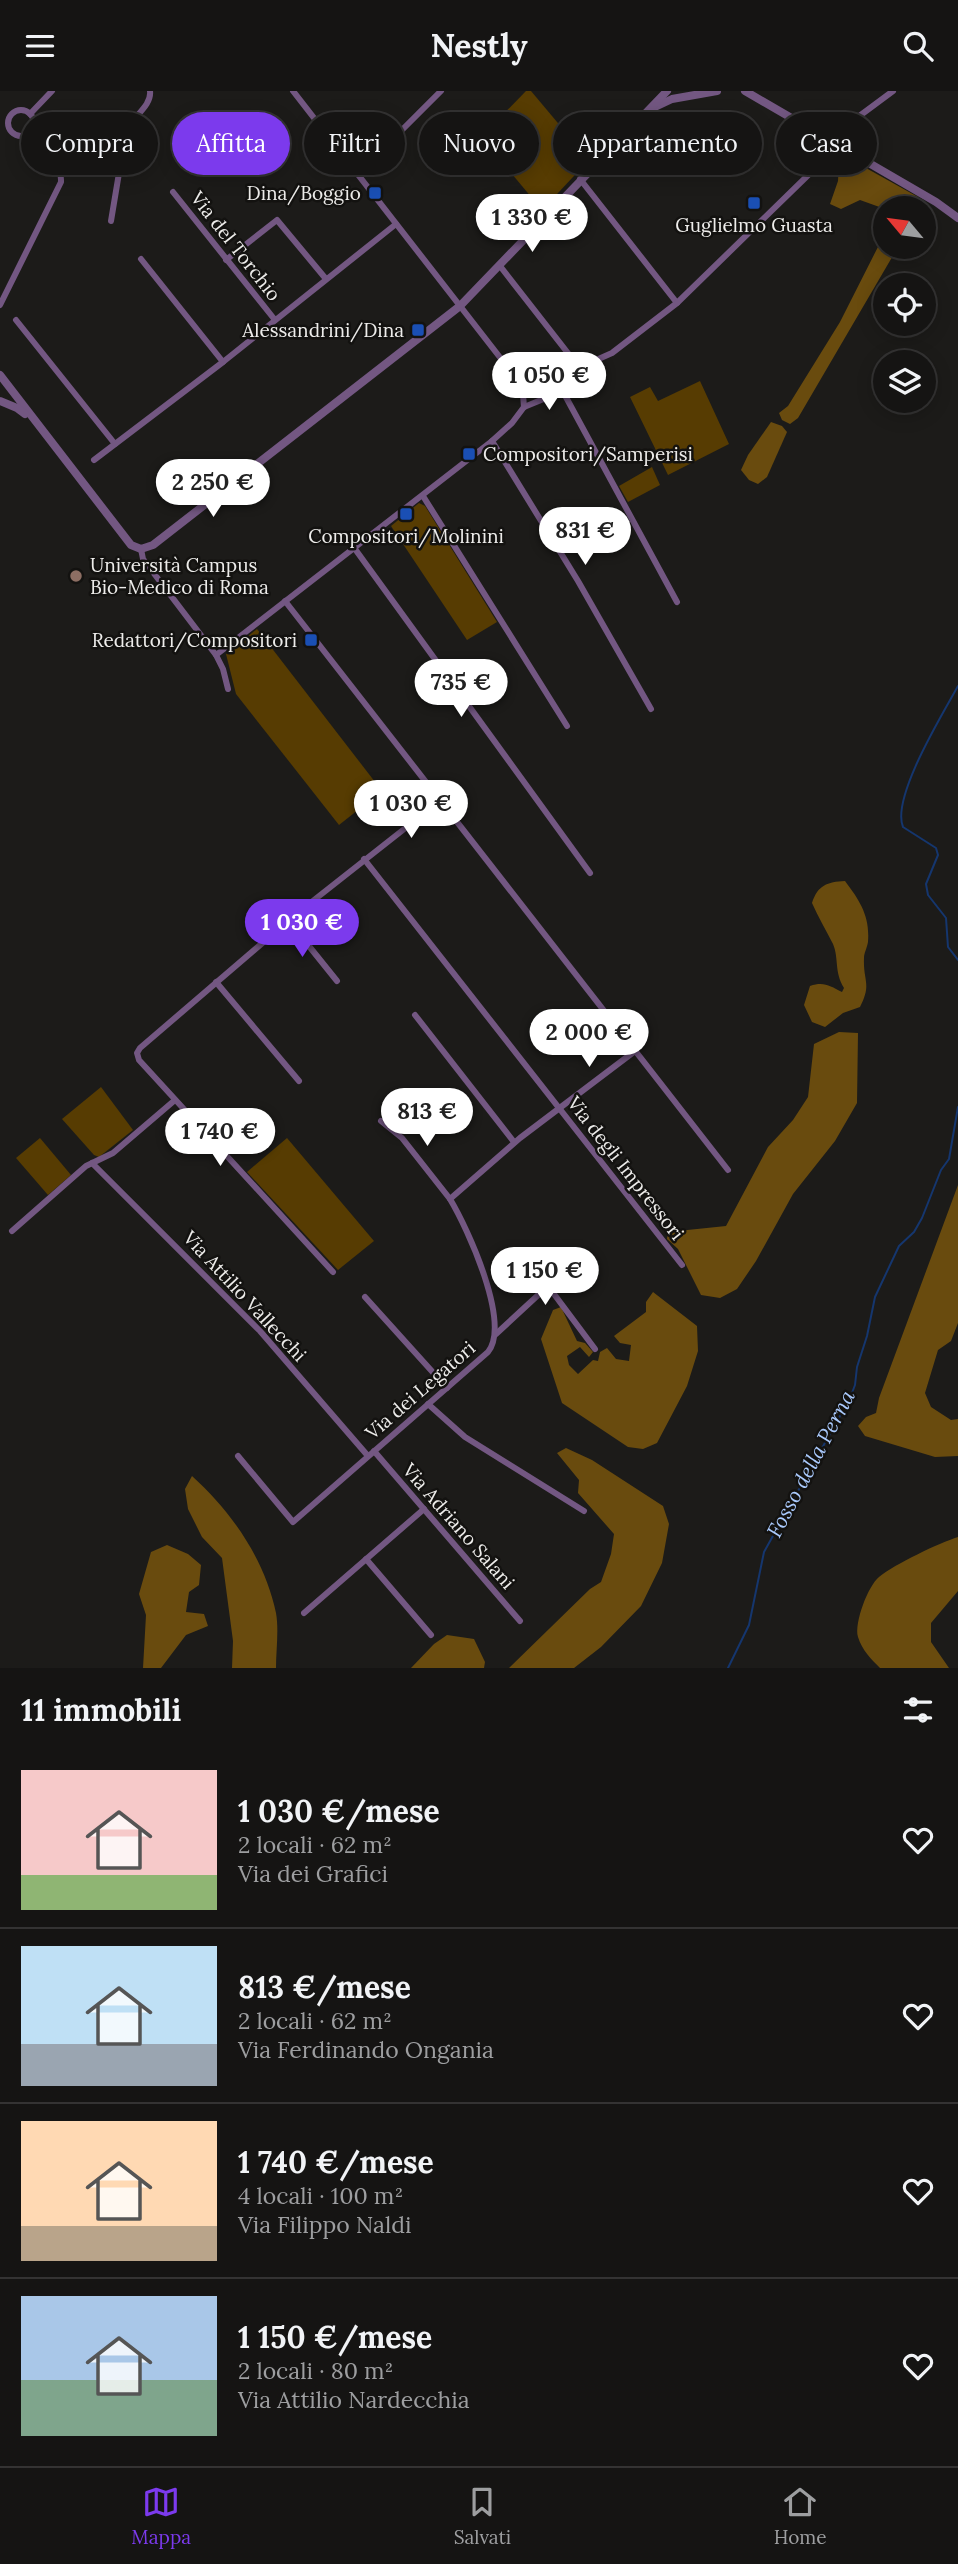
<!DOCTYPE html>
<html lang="it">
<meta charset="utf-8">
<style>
:root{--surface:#151413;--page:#1e1d1c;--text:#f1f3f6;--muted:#9d9ea0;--line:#343333;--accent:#7c3aed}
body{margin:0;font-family:Lora,serif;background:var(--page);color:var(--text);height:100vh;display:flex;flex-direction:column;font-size:26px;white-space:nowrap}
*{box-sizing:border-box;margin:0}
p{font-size:23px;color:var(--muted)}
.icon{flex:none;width:38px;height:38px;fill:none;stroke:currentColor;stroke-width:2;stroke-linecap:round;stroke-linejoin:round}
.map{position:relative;height:1577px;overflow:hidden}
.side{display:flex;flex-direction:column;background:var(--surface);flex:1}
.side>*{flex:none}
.guide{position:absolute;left:21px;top:21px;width:917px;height:63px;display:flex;gap:14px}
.needle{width:46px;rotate:299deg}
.tools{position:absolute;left:873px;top:105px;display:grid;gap:14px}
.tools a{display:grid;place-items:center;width:63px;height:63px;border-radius:50%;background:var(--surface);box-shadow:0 4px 18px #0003,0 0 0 2px var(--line);font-size:35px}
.price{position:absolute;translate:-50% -60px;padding:0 16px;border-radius:24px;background:#fff;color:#222;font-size:23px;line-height:46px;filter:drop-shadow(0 2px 4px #0008)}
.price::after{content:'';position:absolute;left:50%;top:42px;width:21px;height:16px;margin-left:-10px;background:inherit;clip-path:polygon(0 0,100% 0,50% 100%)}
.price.selected{background:var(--accent);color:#fff}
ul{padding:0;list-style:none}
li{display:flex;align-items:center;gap:21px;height:175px;padding:0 21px}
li+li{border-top:2px solid var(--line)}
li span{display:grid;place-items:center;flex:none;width:196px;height:140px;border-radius:0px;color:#555}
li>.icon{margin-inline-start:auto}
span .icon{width:84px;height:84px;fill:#fffc;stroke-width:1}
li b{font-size:30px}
h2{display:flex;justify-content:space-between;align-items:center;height:84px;padding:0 21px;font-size:30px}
.tag{padding:0 24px;border-radius:32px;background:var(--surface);box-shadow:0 4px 18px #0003,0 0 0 2px var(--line);font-size:24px;line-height:63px}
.tag.selected{background:var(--accent);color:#fff}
header{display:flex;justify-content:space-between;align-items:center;height:91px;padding:0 21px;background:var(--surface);font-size:32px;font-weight:700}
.dock{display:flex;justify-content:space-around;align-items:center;height:98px;border-top:2px solid var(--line);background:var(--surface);font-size:19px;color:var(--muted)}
.dock a{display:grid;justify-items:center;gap:4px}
.dock .selected{color:var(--accent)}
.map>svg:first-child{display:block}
.green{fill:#573c02}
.forest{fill:#694b0e}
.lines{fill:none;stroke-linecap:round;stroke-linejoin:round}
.stream{stroke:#15366e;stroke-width:2}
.minor{stroke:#735782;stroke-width:6}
.tertiary{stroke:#735782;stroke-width:8}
.transit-dot{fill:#1a4fb4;stroke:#131210;stroke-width:2.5}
.education-dot{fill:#8d6e63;stroke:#131210;stroke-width:2.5}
.labels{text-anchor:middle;stroke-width:5;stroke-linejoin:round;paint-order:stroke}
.poi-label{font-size:19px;fill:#edecea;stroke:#131210;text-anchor:end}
.street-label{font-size:19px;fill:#edecea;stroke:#131210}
.water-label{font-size:21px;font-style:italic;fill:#aacafd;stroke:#131210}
</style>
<header><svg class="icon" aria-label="menu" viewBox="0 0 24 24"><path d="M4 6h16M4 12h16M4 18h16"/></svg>Nestly<svg class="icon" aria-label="search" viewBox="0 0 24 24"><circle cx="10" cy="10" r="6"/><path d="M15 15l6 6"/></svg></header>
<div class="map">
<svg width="958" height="1577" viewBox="0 0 958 1577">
<rect width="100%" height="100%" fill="#1c1b19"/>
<g class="green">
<polygon points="526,0 531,0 589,69 542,119 481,46"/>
<polygon points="700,290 729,353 668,384 630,306 650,296 658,310"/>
<polygon points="652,376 660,394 628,411 619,395"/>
<polygon points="419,412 425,415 497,531 467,549 391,435"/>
<polygon points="257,538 382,700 339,734 236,603 226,563"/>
<polygon points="101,996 133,1039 99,1066 94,1064 62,1028"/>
<polygon points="40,1047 71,1084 48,1104 16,1067"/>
<polygon points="287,1047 374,1150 338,1179 247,1081"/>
</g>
<g class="forest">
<polygon points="848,67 918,106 918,117 885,118 860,109 841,118 830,113 838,90 839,70"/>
<polygon points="885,142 886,156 898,156 798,327 790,333 782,329 779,322 788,315 840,231"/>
<polygon points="771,331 782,335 787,341 767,386 758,393 749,389 741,379 748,364"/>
<path d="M 845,790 C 860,810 870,825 868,851 C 867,857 864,862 864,867 C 863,891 872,892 860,916 L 843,922 L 825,936 L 812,931 L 804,914 L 810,895 C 824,890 830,895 842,901 L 844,897 C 834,881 839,867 833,853 C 826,839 818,826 812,812 C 818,794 827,791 845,790 Z"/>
<polygon points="839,941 858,942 857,1012 835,1050 793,1103 756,1170 737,1198 720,1207 701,1204 678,1158 667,1148 668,1141 726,1135 768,1056 793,1029 808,1006 814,953"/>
<polygon points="958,1094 958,1232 951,1250 938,1259 925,1302 931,1316 951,1329 958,1328 958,1365 935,1366 865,1345 858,1335 866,1326 876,1322 879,1307"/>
<polygon points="653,1201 697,1235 698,1260 687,1295 657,1352 643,1358 628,1356 562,1312 541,1248 553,1219 561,1216 577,1250 585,1252 593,1261 589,1266 580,1256 567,1265 569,1274 578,1283 593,1269 598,1270 600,1261 607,1257 616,1268 629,1270 631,1254 620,1252 614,1245 646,1221 646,1211"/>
<polygon points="566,1357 592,1369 663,1415 669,1433 662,1472 641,1515 601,1556 574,1577 509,1577 590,1498 601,1491 611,1463 614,1443 578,1402 579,1389 557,1362"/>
<path d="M 192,1385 C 232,1421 265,1469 276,1522 C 279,1539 276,1560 276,1577 L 232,1577 L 233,1550 L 222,1467 L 202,1446 L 188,1418 L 185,1398 Z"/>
<path d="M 958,1446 L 958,1500 L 931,1532 L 931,1551 L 949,1577 L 880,1577 C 871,1568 862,1559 858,1546 C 854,1532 868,1495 879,1486 C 895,1473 939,1452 958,1446 Z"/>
<polygon points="167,1454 188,1463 201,1474 199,1494 189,1501 186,1521 204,1523 208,1535 186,1544 161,1577 143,1577 146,1524 139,1503 151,1461"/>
<polygon points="447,1544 474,1548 485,1571 484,1577 411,1577 434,1553"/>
</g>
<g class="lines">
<g class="stream">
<path d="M 958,595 C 942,624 891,707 903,736 L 936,757 L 938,764 L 926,793 L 928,804 L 946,827 L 948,856 L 958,869"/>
<polyline points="728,1577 749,1534 764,1461 850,1307 855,1294 857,1276 867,1245 875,1206 899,1155 914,1141 922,1127 941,1079 949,1068 958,1016"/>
</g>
<g class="minor">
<polyline points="293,0 502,269 523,303 524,316"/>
<circle cx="21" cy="32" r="13"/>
<polyline points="30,23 52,0"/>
<polyline points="827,49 893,0"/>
<polyline points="358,83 441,0"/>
<polyline points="580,88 677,212"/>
<polyline points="173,101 275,229"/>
<path d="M 111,130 L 126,40 C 132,26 152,15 150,0"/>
<polyline points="141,168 223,271"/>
<polyline points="226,169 277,129 326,188"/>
<polyline points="500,175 578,275"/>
<path d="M 0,214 L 61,91 C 62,69 44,56 30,42"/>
<polyline points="16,229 115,353"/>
<polyline points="561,297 677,511"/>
<polyline points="492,350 578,490 651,618"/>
<polyline points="94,369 223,271 396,133"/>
<polyline points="423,405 567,635"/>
<polyline points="141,458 143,468 216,564 223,578 228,598"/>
<polyline points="355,458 590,782"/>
<polyline points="285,510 728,1079"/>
<polyline points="216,564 492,350 512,332 524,316 546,307 594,270 612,262 677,212 838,55"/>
<polyline points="364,768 682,1174"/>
<polyline points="288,829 337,890"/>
<polyline points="216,891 299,990"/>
<polyline points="415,924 514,1051"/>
<polyline points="381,1030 402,1047 450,1108"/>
<polyline points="92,1072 260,1240 368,1365"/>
<polyline points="12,1140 86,1075 113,1062 175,1009"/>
<polyline points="333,1181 139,969 137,962 140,957 295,824 441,709"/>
<polyline points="548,1195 595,1258"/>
<polyline points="365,1206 447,1297"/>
<polyline points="496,1243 575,1170"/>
<polyline points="428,1313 465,1346 584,1420"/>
<polyline points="374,1360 520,1530"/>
<path d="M 238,1365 L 293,1431 L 488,1261 C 511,1232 468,1138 450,1108 L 520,1047 L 635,960"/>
<polyline points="366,1468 431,1544"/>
<polyline points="304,1522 424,1418"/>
</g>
<g class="tertiary">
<polyline points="745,0 936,111 958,127"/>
<polyline points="655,16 672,8 717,0"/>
<polyline points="0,284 131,454 141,458 153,454 460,215 667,0"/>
<polyline points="0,310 17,317 25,323"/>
</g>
</g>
<g class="transit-dot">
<rect x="368" y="95" width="14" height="14" rx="3.5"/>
<rect x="747" y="105" width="14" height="14" rx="3.5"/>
<rect x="411" y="232" width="14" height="14" rx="3.5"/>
<rect x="462" y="356" width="14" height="14" rx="3.5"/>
<rect x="399" y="416" width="14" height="14" rx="3.5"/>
<rect x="304" y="542" width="14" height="14" rx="3.5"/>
</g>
<circle class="education-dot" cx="76" cy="485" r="7"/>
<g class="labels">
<g class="poi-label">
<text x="361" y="109">Dina/Boggio</text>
<text x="754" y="141" text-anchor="middle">Guglielmo Guasta</text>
<text x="404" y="246">Alessandrini/Dina</text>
<text x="483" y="370" text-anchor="start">Compositori/Samperisi</text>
<text x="406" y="452" text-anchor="middle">Compositori/Molinini</text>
<text x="90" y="481" text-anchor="start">Università Campus<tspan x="90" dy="22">Bio-Medico di Roma</tspan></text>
<text x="297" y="556">Redattori/Compositori</text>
</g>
<g class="street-label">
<text transform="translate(236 155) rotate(52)" y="7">Via del Torchio</text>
<text transform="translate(626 1077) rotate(52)" y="7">Via degli Impressori</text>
<text transform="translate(245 1205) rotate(47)" y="7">Via Attilio Vallecchi</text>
<text transform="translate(420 1299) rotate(-41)" y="7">Via dei Legatori</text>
<text transform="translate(459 1435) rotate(49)" y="7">Via Adriano Salani</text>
</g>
<g class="water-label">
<text transform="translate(811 1373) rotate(-62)" y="7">Fosso della Perna</text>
</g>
</g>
</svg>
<div class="tools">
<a><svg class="needle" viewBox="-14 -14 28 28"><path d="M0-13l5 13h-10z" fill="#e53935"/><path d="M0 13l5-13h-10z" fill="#9d9ea0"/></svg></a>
<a><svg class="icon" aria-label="locate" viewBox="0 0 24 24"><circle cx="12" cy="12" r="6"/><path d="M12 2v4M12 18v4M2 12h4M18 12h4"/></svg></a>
<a><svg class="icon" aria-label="layers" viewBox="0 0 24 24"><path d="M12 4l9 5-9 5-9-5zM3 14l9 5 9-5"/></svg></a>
</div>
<b class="price" style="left:532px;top:163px">1 330 €</b>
<b class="price" style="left:549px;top:321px">1 050 €</b>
<b class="price" style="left:213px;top:428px">2 250 €</b>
<b class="price" style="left:585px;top:476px">831 €</b>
<b class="price" style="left:461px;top:628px">735 €</b>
<b class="price" style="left:411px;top:749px">1 030 €</b>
<b class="price selected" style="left:302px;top:868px">1 030 €</b>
<b class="price" style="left:589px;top:978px">2 000 €</b>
<b class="price" style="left:427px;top:1057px">813 €</b>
<b class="price" style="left:220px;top:1077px">1 740 €</b>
<b class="price" style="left:545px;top:1216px">1 150 €</b>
<div class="guide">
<a class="tag">Compra</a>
<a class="tag selected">Affitta</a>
<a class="tag">Filtri</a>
<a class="tag">Nuovo</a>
<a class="tag">Appartamento</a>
<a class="tag">Casa</a>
</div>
</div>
<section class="side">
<h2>11 immobili<svg class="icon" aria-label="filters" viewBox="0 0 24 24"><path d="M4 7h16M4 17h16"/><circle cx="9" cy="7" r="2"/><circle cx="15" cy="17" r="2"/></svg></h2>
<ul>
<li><span style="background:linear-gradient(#f6c9c9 75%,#8fb573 0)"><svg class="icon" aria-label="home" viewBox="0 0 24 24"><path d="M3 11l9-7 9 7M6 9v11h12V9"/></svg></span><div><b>1 030 €/mese</b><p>2 locali · 62 m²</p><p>Via dei Grafici</p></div><svg class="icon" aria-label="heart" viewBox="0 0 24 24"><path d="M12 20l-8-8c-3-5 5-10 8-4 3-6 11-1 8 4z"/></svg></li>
<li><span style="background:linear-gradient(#bfe0f5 70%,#9aa5b1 0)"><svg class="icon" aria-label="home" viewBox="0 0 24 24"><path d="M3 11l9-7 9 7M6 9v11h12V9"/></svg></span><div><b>813 €/mese</b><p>2 locali · 62 m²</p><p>Via Ferdinando Ongania</p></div><svg class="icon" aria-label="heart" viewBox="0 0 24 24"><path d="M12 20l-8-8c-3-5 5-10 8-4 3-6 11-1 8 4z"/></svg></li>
<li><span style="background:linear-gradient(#ffd9b3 75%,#b9a48a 0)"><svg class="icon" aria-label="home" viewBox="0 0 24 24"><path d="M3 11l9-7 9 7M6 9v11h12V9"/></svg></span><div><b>1 740 €/mese</b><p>4 locali · 100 m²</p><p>Via Filippo Naldi</p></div><svg class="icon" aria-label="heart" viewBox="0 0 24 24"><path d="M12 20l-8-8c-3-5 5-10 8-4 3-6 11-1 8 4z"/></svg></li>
<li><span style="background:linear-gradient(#a9c7e8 60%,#7fa58c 0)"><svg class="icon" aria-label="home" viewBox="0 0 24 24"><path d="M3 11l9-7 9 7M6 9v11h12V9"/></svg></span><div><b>1 150 €/mese</b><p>2 locali · 80 m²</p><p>Via Attilio Nardecchia</p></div><svg class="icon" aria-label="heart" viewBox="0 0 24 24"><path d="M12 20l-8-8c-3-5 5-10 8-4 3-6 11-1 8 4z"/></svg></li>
</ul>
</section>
<nav class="dock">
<a class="selected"><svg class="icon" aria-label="map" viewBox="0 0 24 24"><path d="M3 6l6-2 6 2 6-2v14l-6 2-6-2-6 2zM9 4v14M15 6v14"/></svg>Mappa</a>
<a><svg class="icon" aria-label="saved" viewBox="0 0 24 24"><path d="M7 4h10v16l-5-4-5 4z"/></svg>Salvati</a>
<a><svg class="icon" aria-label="home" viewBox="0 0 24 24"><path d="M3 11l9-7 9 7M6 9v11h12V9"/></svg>Home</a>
</nav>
